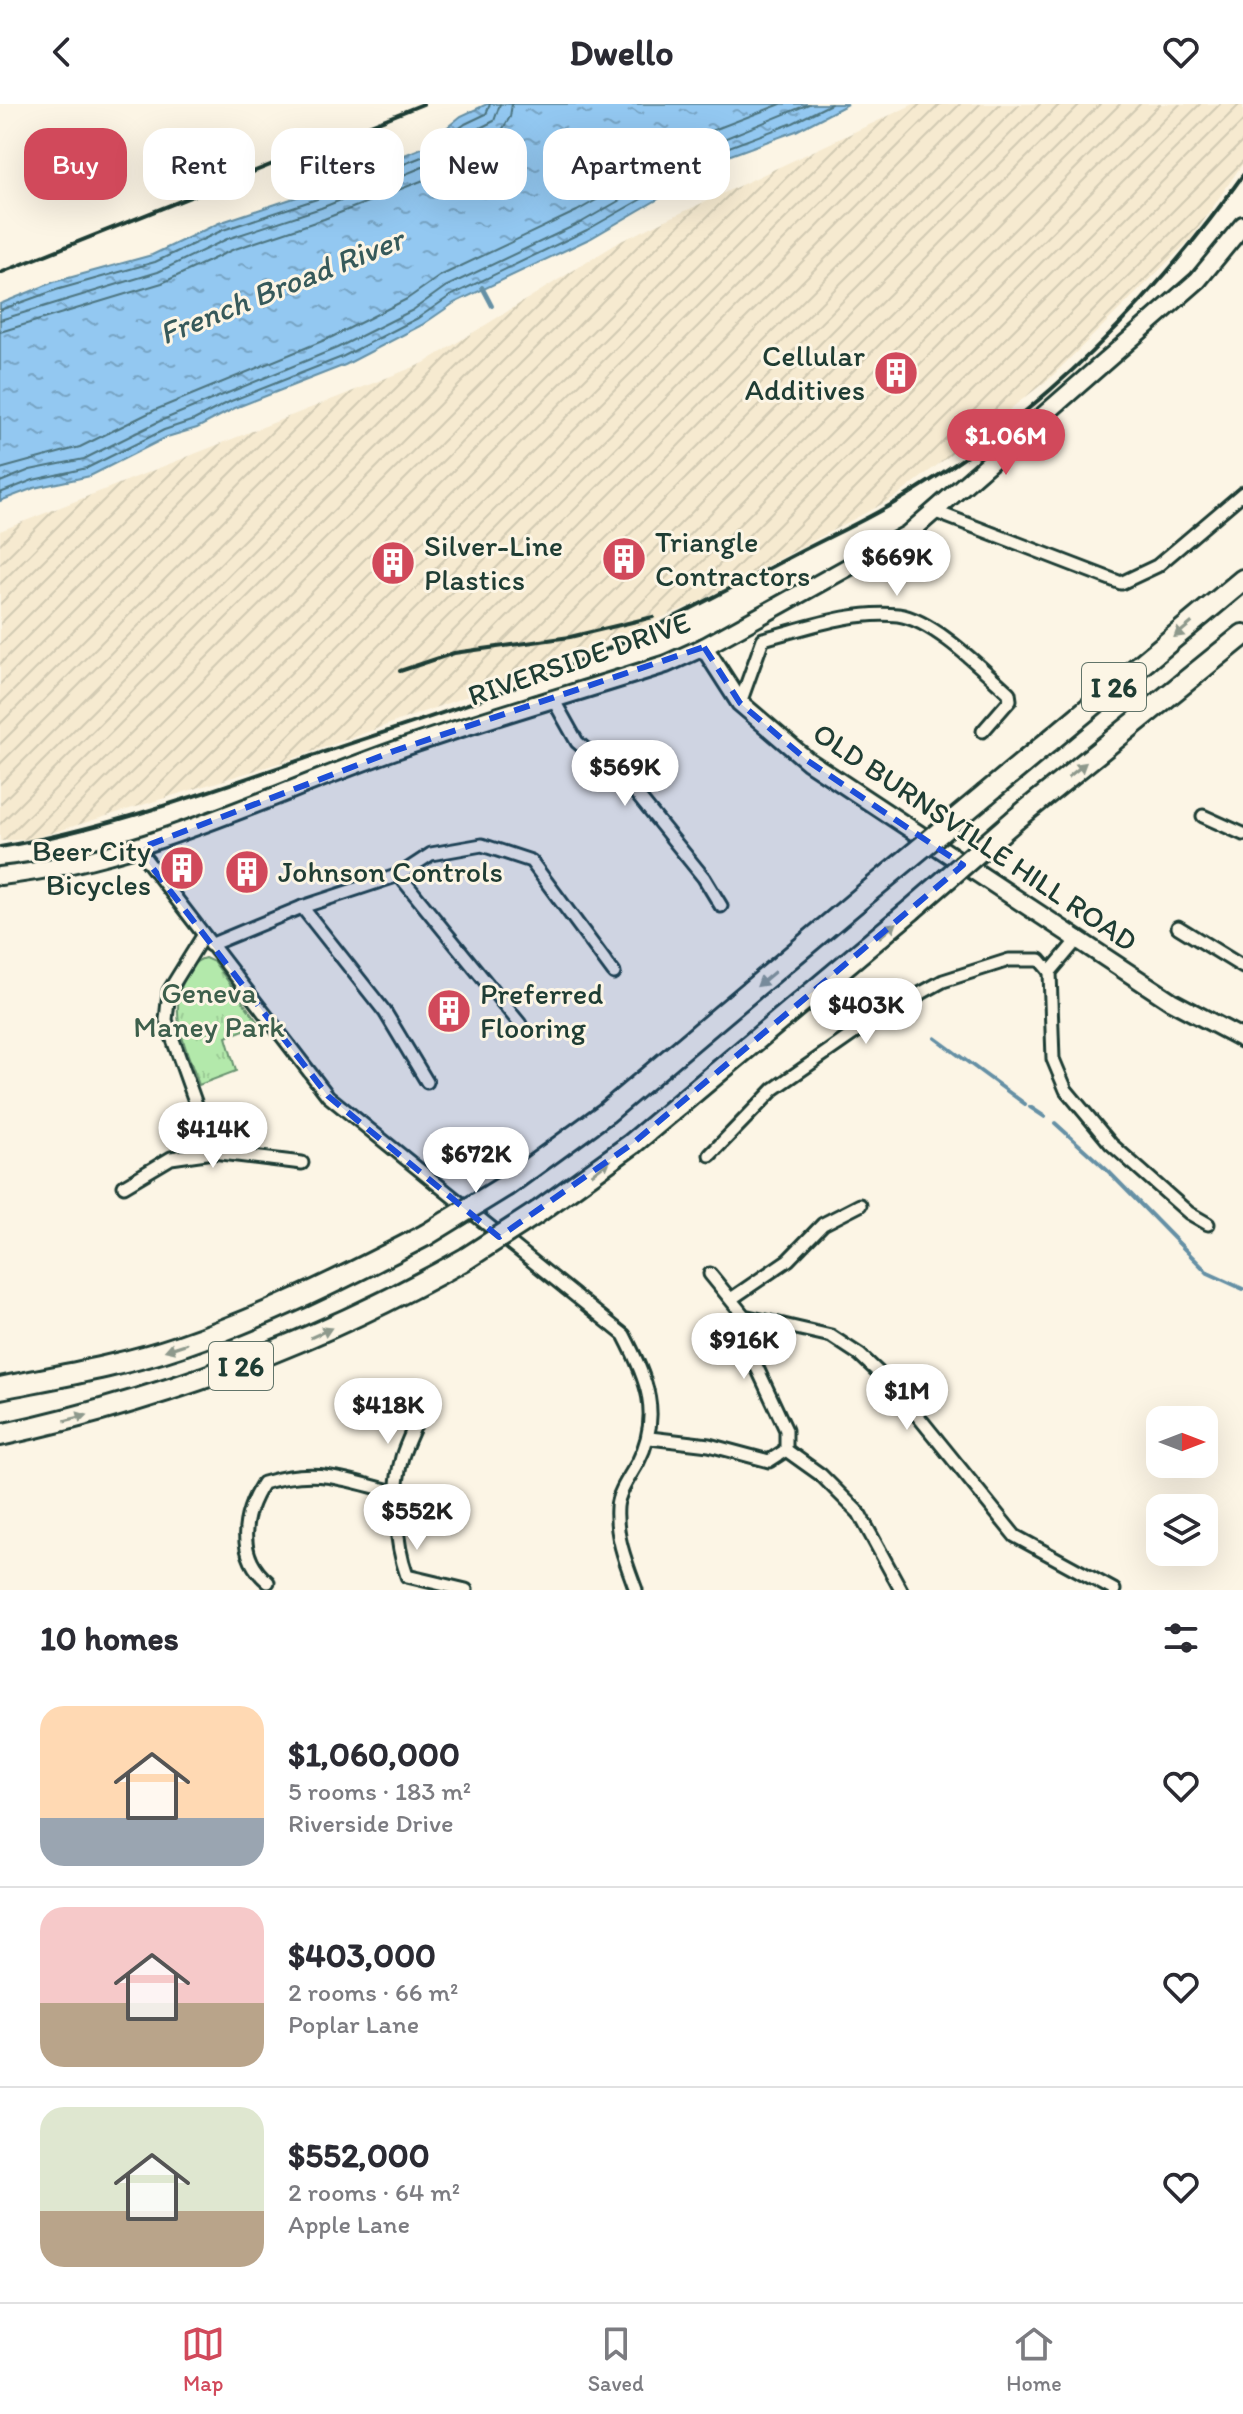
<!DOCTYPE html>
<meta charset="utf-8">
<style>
:root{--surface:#fff;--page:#f2f2f3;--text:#2b2b33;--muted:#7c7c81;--line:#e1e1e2;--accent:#d1495b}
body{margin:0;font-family:Itim,sans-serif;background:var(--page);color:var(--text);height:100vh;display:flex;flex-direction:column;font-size:30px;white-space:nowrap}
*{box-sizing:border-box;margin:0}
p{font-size:26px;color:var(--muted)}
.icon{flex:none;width:44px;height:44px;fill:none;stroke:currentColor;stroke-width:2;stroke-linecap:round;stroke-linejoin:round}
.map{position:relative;height:1486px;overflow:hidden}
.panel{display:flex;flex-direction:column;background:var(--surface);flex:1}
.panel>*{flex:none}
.hud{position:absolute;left:24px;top:24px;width:800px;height:72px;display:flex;gap:16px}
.needle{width:52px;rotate:90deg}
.controls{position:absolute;left:1146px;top:1302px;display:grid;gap:16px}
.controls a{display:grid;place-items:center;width:72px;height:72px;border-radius:16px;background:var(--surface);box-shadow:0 8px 32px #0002;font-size:40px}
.price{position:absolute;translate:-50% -68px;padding:0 18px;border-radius:28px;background:#fff;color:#222;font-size:26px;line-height:52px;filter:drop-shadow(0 2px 4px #0008)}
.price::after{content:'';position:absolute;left:50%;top:48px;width:24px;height:18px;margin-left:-12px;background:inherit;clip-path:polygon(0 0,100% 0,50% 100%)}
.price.active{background:var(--accent);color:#fff}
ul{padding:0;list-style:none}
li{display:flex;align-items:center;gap:24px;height:200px;padding:0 40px}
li+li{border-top:2px solid var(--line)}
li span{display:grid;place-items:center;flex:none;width:224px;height:160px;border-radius:24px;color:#555}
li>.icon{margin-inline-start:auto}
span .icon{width:96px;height:96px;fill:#fffc;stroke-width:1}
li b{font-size:34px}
h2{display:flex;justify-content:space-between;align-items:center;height:96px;padding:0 40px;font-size:34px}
.tag{padding:0 28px;border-radius:24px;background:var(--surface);box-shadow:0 8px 32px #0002;font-size:28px;line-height:72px}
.tag.active{background:var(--accent);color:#fff}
header{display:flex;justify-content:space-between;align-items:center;height:104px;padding:0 40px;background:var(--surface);font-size:36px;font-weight:700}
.tabs{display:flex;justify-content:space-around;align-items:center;height:112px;border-top:2px solid var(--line);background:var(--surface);font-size:22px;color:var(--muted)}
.tabs a{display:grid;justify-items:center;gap:4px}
.tabs .active{color:var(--accent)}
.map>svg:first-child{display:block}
.industrial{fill:url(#industrial-furrows)}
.grass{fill:url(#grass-tufts);stroke:#699370;stroke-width:2}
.water{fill:url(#water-ripples);stroke:#6590a5;stroke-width:2}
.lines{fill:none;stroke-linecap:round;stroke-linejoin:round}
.shore{stroke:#4d7580;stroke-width:2}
.stream{stroke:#6590a5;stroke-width:4}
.street-casing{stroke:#1f3d34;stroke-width:17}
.secondary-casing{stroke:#1f3d34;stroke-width:22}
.highway-casing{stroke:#1f3d34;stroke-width:26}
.street{stroke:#fcf5e5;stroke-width:11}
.secondary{stroke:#fcf5e5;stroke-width:16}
.highway{stroke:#fcf5e5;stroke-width:20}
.rail{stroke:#1f3d34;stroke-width:4}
.highway-bridge-casing{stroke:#1f3d34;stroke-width:26;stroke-linecap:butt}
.highway-bridge{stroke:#fcf5e5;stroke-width:20}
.oneway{fill:#8e998c}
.marked{fill:#1d4ed8;fill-opacity:0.2;stroke:#1d4ed8;stroke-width:6;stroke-dasharray:16 10;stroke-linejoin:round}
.labels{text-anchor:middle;stroke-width:6;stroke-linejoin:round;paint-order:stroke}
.shield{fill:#fcf5e5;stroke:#617469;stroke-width:2}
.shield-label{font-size:28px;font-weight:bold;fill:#1f3d34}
.poi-label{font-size:30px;fill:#1f3d34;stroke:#fcf5e5;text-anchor:start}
.street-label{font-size:30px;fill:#1f3d34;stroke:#fcf5e5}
.park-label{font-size:30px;fill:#3d5f4c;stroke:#fcf5e5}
.water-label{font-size:32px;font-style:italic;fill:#36595a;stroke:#fcf5e5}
</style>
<header><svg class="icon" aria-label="back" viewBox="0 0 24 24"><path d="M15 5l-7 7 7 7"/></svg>Dwello<svg class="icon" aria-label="heart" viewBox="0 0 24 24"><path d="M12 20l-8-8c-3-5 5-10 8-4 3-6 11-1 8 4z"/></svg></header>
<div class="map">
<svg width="1243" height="1486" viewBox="0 0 1243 1486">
<defs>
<pattern id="industrial-furrows" width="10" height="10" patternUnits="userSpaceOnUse" patternTransform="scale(2)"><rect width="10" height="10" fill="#f6ead0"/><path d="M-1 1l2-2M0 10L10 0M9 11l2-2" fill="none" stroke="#d2cab3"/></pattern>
<pattern id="grass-tufts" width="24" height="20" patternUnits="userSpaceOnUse" patternTransform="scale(2)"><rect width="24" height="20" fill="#b3e9ab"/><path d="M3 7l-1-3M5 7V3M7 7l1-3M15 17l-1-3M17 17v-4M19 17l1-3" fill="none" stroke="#9ac994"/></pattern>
<pattern id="water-ripples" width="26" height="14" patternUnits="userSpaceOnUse" patternTransform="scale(2)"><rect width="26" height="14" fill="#93c8f1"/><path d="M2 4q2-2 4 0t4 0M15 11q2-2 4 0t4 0" fill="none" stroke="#77a4c4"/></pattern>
</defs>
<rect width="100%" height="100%" fill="#fcf5e5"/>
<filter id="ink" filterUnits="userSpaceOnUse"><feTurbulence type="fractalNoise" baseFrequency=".0125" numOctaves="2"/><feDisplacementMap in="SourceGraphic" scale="16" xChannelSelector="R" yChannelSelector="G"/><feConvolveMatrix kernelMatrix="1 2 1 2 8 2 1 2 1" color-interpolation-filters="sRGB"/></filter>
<g filter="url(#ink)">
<polygon class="industrial" points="914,0 1243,0 1243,59 1191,135 1049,275 897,392 697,499 512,576 295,654 32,735 0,737 0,427 424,259 621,137"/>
<path class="grass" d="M 205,854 L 214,858 L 259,920 L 226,933 L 236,967 L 199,981 C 187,946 168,912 184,876 C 189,865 193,857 205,854 Z"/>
<polygon class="water" points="487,0 848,0 796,27 717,56 686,79 591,134 454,199 422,221 345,261 235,304 197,324 167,333 90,372 34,384 0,397 0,200 54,178 152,151 219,119 315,87 422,44 461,12"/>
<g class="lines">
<g class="shore">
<polyline points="0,206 56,186 155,158 223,126 317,95 424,52 465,20 486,10 490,0"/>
<polyline points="0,216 158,168 227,135 321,104 428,61 470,29 494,17 500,0"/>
<polyline points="0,228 162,179 232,146 324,115 434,72 476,39 502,26 510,13 512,0"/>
<polyline points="0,365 80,343 155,306 332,233 407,195 440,172 577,107 670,54 703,30 781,0"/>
<polyline points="0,378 30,366 84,355 160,317 337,244 413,206 445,183 582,118 676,64 709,41 809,0"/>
<polyline points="0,389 33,376 87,364 164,326 194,316 231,297 342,253 418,214 450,192 587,126 682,72 713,49 793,19 831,0"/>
</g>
<g class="stream">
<polyline points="482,183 492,202"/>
<polyline points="935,934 1025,1000"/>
<polyline points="1030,1003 1045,1013"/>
<polyline points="1055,1019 1109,1068 1208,1169 1243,1185"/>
</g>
<g class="street-casing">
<g id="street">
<polyline points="936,408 1121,479 1157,462 1243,389"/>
<polyline points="553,595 577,638 634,687 704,774 721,802"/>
<path d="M 740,599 L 763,535 C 806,524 853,506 898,511 C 934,516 982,565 1009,589 L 1010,596 L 983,627"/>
<polyline points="1203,712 1243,730"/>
<path d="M 138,745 L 328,992 L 624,1231 C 647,1275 662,1311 638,1358 C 631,1371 618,1388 617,1403 C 615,1432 626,1459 636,1486"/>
<polyline points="399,771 520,920"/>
<polyline points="302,803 385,908 427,978"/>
<polyline points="1178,823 1243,863"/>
<polyline points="203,832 169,887 166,916 213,1048"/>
<polyline points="1077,836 1050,868 1053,955 1066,986 1111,1040 1189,1109 1208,1120"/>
<polyline points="210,841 302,803 399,771 431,750 482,741 531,757 614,869"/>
<polyline points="710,1051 774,985 876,914 943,877 1009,856 1040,856 1050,868"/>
<polyline points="124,1082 171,1054 213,1048 302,1059"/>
<polyline points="710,1170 744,1212 831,1232 860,1251 896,1285 1015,1432 1114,1486"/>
<polyline points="731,1195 788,1156 823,1120 860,1101"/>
<polyline points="744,1212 745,1238 786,1326 786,1346"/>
<path d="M 421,1306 C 416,1321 407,1337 402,1353 C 392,1388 395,1439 407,1472 L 466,1486"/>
<polyline points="650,1334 709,1341 769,1357 786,1346"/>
<polyline points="786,1346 821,1371 859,1409 901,1486"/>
<path d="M 268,1478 C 236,1452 242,1411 263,1379 C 318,1362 344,1376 398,1389"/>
</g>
</g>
<g class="secondary-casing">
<g id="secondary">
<polyline points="704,543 740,599 808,657 1171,897 1243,935"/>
<path d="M 0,772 C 139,757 263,693 393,647 C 483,615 576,589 666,560 L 704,543 L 908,430 L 1198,176 L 1243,121"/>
</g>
</g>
<g class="highway-casing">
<g id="highway">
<polyline points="986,690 1243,476"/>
<polyline points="1016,715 1243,531"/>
<polyline points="507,1081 606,1009 868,788"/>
<polyline points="538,1108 632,1040 911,806"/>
<path d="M 0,1284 C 60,1272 121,1262 180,1242 C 265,1213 346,1173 426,1131"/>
<path d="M 0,1331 C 166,1295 320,1238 467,1154"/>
</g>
</g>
<use href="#street" class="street"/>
<use href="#secondary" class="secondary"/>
<use href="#highway" class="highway"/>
<g class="rail">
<polyline points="0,169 423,0"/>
<polyline points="400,567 454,549 570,533 653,513"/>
<path d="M 0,743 C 112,724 220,683 327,647 C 407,621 488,595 566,563 C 644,531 719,490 794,451 C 832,431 873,413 909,390 C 1041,310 1154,196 1243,71"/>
</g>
<g class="highway-bridge-casing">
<g id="highway-bridge">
<polyline points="868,788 986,690"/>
<polyline points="911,806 1016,715"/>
<polyline points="426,1131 507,1081"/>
<polyline points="467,1154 538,1108"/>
</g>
</g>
<use href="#highway-bridge" class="highway-bridge"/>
</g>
<defs><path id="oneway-solid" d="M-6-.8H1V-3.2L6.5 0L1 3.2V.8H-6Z" transform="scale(2)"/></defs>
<g class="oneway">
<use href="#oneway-solid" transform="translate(1183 526) rotate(140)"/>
<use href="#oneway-solid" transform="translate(1077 666) rotate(-39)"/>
<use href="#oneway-solid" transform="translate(888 826) rotate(-40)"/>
<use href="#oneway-solid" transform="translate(766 875) rotate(140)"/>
<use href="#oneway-solid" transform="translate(601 1063) rotate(-37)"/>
<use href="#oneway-solid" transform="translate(321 1229) rotate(-25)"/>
<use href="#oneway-solid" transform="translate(176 1243) rotate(162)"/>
<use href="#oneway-solid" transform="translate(76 1314) rotate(-14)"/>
</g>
</g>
<path class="marked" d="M 704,543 L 740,599 L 808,657 L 963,761 L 632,1040 L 499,1133 L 328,992 L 138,745 L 394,647 Z"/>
<defs>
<g id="building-disc" transform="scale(2.3)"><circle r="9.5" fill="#d1495b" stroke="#fcf5e5"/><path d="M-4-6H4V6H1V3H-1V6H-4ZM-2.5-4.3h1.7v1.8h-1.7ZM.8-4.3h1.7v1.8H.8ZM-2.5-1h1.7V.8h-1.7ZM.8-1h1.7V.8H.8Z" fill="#fff"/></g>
</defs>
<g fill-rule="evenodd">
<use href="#building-disc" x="896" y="269"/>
<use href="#building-disc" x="624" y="455"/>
<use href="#building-disc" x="393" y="459"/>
<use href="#building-disc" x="182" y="764"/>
<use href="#building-disc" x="247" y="768"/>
<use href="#building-disc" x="449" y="907"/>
</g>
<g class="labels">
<g class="shield">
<rect x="1082" y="559" width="64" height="48" rx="6"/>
<rect x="209" y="1238" width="64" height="48" rx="6"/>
</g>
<g class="shield-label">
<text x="1114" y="593">I 26</text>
<text x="241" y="1272">I 26</text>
</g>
<g class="poi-label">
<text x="865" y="262" text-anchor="end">Cellular<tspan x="865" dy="34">Additives</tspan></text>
<text x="655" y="448">Triangle<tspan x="655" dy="34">Contractors</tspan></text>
<text x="424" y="452">Silver-Line<tspan x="424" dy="34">Plastics</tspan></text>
<text x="151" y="757" text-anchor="end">Beer City<tspan x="151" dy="34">Bicycles</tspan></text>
<text x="278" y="778">Johnson Controls</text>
<text x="480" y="900">Preferred<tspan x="480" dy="34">Flooring</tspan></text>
</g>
<g class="street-label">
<text transform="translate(579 555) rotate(-19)" y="10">RIVERSIDE DRIVE</text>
<text transform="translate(975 733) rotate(34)" y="10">OLD BURNSVILLE HILL ROAD</text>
</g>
<g class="park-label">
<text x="209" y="899">Geneva<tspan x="209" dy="34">Maney Park</tspan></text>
</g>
<g class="water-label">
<text transform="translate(281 182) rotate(-22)" y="11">French Broad River</text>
</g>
</g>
</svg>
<div class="controls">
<a><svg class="needle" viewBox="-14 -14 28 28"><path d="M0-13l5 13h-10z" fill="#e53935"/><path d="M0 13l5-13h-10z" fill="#7c7c81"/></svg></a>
<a><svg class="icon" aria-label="layers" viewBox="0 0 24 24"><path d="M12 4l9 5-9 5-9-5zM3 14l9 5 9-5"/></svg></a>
</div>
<b class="price active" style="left:1006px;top:373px">$1.06M</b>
<b class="price" style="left:897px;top:494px">$669K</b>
<b class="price" style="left:625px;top:704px">$569K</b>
<b class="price" style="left:866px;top:942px">$403K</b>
<b class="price" style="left:213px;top:1066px">$414K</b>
<b class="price" style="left:476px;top:1091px">$672K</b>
<b class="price" style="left:744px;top:1277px">$916K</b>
<b class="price" style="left:907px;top:1328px">$1M</b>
<b class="price" style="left:388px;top:1342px">$418K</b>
<b class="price" style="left:417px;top:1448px">$552K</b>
<div class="hud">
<a class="tag active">Buy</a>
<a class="tag">Rent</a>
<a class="tag">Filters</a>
<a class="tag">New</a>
<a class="tag">Apartment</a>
</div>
</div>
<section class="panel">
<h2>10 homes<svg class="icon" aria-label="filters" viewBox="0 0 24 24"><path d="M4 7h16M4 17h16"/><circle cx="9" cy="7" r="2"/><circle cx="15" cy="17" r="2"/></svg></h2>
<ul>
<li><span style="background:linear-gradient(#ffd9b3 70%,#9aa5b1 0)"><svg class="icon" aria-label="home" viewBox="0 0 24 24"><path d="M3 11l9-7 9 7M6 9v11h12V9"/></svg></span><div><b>$1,060,000</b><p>5 rooms · 183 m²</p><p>Riverside Drive</p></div><svg class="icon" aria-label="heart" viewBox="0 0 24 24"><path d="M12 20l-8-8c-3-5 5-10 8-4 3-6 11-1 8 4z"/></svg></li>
<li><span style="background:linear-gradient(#f6c9c9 60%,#b9a48a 0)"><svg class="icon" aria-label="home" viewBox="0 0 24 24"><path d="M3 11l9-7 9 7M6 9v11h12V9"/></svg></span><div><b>$403,000</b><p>2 rooms · 66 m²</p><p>Poplar Lane</p></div><svg class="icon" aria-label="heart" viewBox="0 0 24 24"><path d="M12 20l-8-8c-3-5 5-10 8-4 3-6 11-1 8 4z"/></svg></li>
<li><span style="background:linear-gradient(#dfe7d0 65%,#b9a48a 0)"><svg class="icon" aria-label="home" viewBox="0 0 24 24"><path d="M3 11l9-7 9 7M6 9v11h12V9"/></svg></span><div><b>$552,000</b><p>2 rooms · 64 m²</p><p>Apple Lane</p></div><svg class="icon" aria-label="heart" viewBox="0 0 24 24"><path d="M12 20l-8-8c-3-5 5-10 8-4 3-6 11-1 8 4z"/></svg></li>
</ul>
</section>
<nav class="tabs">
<a class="active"><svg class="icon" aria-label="map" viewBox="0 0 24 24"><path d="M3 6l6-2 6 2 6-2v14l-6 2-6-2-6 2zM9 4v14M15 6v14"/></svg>Map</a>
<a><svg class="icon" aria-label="saved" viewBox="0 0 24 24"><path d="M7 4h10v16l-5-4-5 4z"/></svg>Saved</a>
<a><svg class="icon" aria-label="home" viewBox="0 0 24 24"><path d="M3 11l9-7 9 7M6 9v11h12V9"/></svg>Home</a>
</nav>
